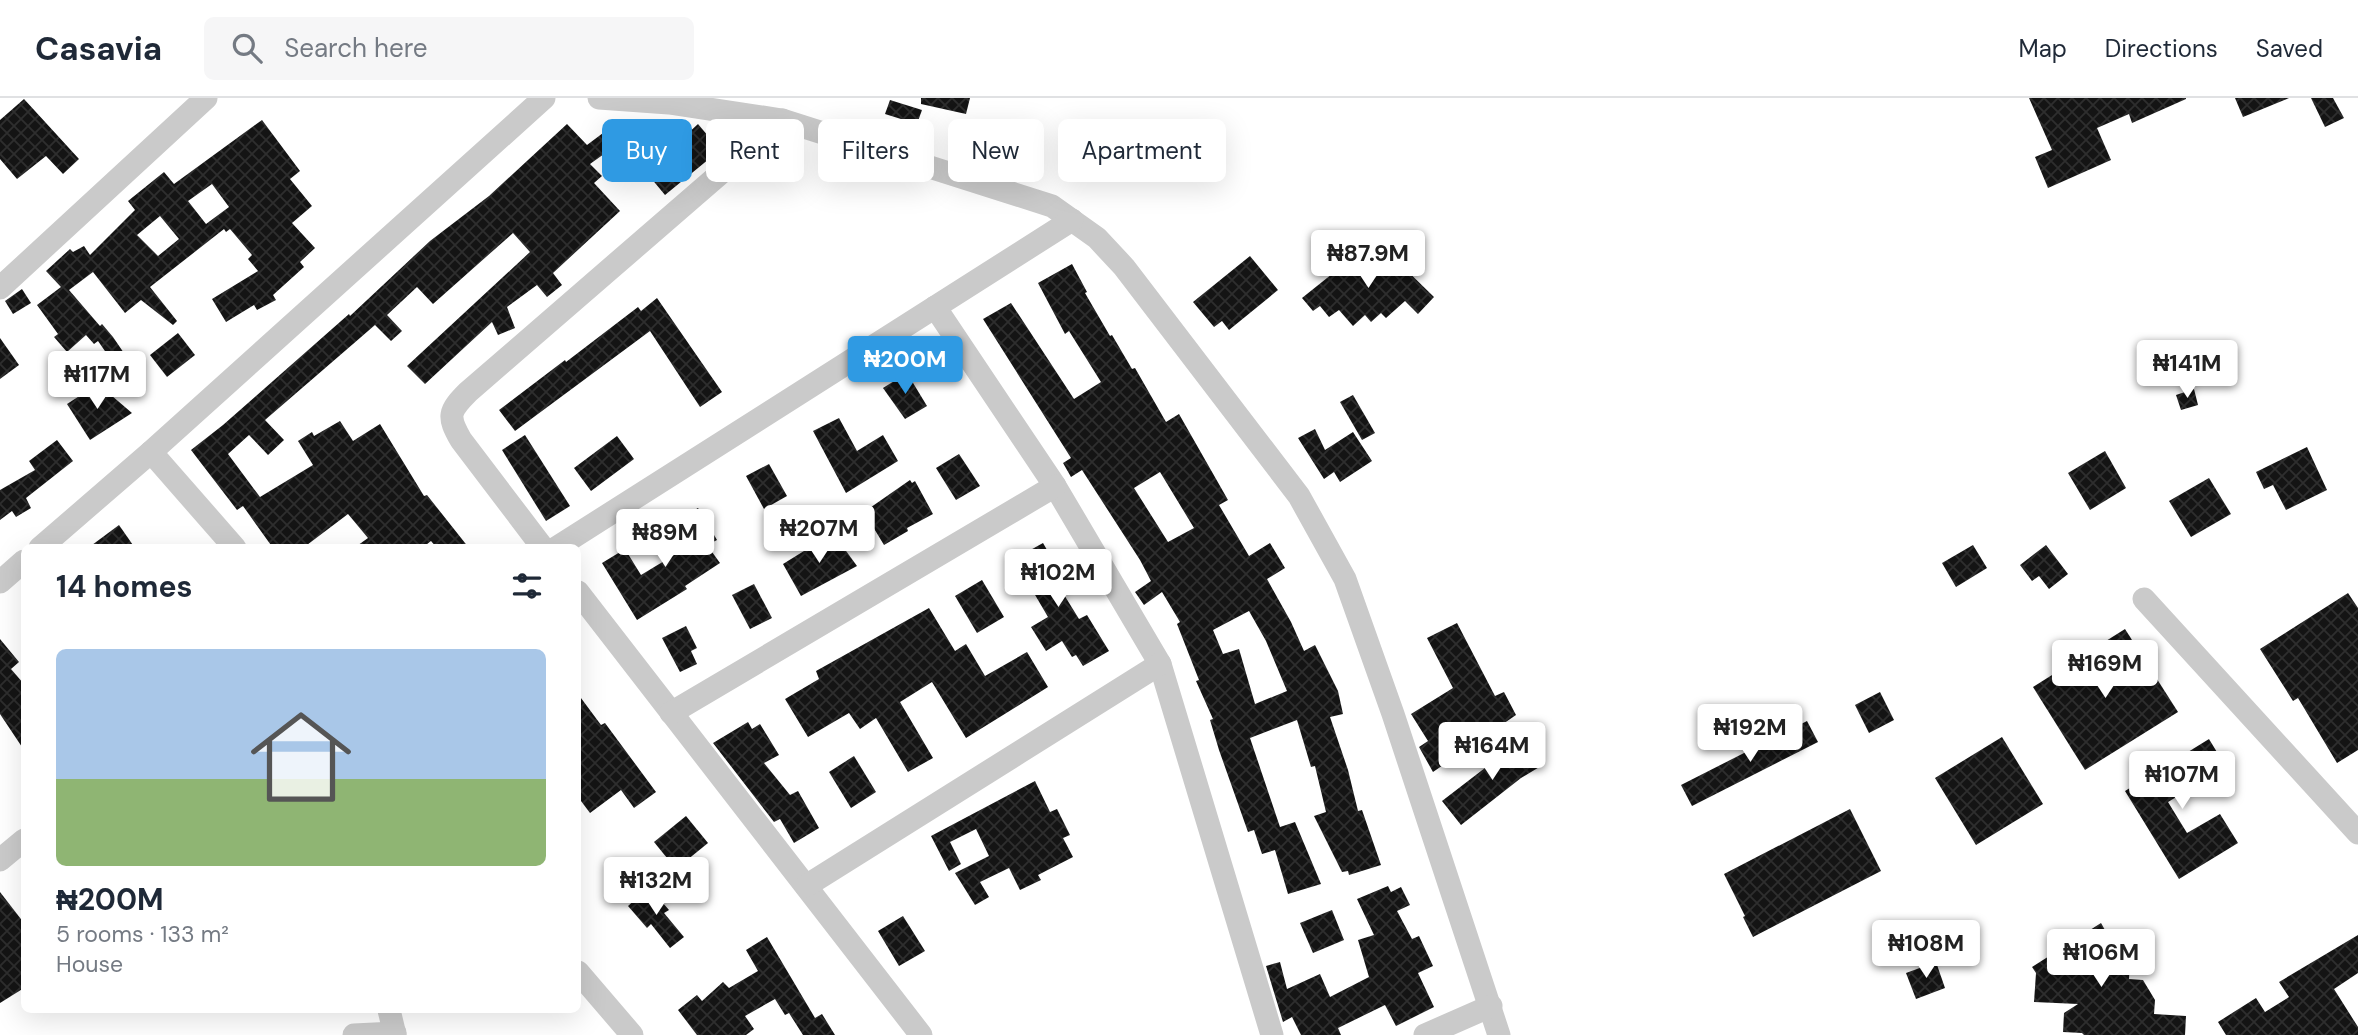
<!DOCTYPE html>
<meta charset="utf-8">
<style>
:root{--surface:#fff;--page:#f6f6f7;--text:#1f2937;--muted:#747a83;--line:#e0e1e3;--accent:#2f9ae3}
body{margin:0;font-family:"DM Sans",sans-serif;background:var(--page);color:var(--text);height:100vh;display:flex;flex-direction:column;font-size:26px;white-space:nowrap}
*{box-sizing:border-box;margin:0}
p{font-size:23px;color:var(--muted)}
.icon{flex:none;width:38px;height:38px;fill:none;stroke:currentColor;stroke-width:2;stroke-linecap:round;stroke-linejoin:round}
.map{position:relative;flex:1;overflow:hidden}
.drawer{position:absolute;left:21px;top:446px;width:560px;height:469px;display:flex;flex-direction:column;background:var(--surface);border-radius:10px;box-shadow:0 7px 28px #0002}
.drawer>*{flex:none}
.top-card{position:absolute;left:602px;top:21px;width:665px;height:63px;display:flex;gap:14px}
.price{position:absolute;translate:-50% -60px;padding:0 16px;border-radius:7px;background:#fff;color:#222;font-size:23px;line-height:46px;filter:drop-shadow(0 2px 4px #0008)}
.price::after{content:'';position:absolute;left:50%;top:42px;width:21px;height:16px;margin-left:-10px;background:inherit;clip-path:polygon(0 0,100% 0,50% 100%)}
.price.active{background:var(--accent);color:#fff}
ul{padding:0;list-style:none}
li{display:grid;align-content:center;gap:14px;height:371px;padding:0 35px}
li span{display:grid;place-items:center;height:217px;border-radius:10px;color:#555}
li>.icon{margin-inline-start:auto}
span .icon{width:126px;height:126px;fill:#fffc;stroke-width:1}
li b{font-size:30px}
h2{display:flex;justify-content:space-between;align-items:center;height:84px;padding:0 35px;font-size:30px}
.chip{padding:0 24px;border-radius:10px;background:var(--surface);box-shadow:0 7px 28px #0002;font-size:24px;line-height:63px}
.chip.active{background:var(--accent);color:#fff}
header{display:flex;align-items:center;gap:42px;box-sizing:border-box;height:98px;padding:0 35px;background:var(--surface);border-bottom:2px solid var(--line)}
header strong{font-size:33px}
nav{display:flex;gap:38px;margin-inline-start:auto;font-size:24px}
.search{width:490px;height:63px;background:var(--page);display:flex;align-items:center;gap:18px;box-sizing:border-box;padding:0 24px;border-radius:10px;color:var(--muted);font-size:26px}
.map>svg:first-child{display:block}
.building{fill:url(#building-cross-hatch);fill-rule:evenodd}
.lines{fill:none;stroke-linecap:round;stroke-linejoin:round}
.minor{stroke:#cacaca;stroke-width:23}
</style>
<header>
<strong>Casavia</strong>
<div class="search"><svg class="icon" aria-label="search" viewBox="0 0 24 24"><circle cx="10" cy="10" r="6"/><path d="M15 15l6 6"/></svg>Search here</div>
<nav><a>Map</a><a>Directions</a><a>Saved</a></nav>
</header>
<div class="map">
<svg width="2358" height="937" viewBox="0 0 2358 937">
<defs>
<pattern id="building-cross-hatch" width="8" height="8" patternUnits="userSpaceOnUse" patternTransform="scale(1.75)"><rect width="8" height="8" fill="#141414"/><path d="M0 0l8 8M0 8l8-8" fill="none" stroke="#2e2e2e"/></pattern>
</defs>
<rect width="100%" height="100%" fill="#fff"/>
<g class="building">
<polygon points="921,0 970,0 966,16 921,6"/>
<polygon points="2029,0 2186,0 2186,1 2132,25 2129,16 2097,30 2111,62 2048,90 2035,59 2052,52"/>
<polygon points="2235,0 2289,0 2243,19"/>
<polygon points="2311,0 2333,0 2344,20 2325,29"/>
<polygon points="24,1 79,61 63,76 46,58 17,81 0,61 0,22"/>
<polygon points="890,2 922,12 917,26 885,16"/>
<path d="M 262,22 L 300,73 L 290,81 L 312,108 L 292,125 L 315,150 L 300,164 L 304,169 L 273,197 L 276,202 L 257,212 L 254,207 L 226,224 L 212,201 L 258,173 L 248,161 L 252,157 L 230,131 L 226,134 L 224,131 L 150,189 L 177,223 L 173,227 L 141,202 L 125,215 L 93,174 L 69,192 L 100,228 L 102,226 L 113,239 L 128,261 L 116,269 L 98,243 L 94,246 L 86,237 L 67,254 L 54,239 L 58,236 L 37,207 L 61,189 L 46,173 L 70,151 L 73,154 L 84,148 L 90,157 L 135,112 L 128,103 L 164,74 L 174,86 ZM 212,86 L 229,109 L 206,126 L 188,103 ZM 160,118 L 179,141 L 158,158 L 137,137 Z"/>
<polygon points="567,26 587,47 607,32 618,46 590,66 602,78 594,85 620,113 553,175 562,187 547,199 537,187 507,209 515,230 498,237 492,224 425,286 407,268 530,154 513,135 433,206 417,189 387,217 402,233 391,243 375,227 265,322 284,342 268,357 249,337 228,356 260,399 313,367 298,343 312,334 314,338 340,323 353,343 380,326 424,398 427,397 469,450 437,450 431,443 422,450 354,450 368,440 348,416 303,450 273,450 243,408 237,412 191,352 223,327 349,216 350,218 430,143 489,98"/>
<polygon points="698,26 720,52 665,97 621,44 640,29 670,65 691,48 684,39"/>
<polygon points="1362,152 1377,171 1391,157 1434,199 1418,216 1405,203 1386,220 1381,215 1371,224 1365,217 1353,228 1339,212 1329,219 1320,208 1313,213 1302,200"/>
<polygon points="1250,158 1278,192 1229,232 1222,223 1214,229 1193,204"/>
<path d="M 1072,166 L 1087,194 L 1085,195 L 1110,238 L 1112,237 L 1132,271 L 1135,270 L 1166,324 L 1179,316 L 1228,402 L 1219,407 L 1249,458 L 1270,445 L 1285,470 L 1267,481 L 1291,524 L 1304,553 L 1315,547 L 1338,593 L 1343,616 L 1330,619 L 1348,672 L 1358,713 L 1362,712 L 1381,767 L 1349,777 L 1348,773 L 1342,774 L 1314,718 L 1326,714 L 1315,668 L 1311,669 L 1297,622 L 1250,640 L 1280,729 L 1295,724 L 1321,786 L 1288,796 L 1275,752 L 1262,756 L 1254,732 L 1248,734 L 1219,652 L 1210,622 L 1213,621 L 1196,583 L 1199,582 L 1177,526 L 1180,524 L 1162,494 L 1144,507 L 1135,494 L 1151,483 L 1140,462 L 1082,372 L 1071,379 L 1063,365 L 1071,360 L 983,221 L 1011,205 L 1074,301 L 1101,284 L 1069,233 L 1065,236 L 1038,185 ZM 1160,374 L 1194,430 L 1168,444 L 1134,390 ZM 1249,513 L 1266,543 L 1287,593 L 1255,606 L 1239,551 L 1223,556 L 1213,532 Z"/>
<polygon points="22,191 31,205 13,216 5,203"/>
<polygon points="657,200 722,294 700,309 650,233 515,333 499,312 565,262 566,264 638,209 641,213"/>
<polygon points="178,235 195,257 167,279 150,257"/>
<polygon points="0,240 19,267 0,281"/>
<polygon points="907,275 927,308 905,321 883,290"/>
<polygon points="98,286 132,315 90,342 67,306"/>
<polygon points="2194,291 2198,307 2181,312 2176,297"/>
<polygon points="1353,297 1375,335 1362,342 1340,304"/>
<polygon points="839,320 857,353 883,337 898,363 846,395 813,333"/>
<polygon points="1315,331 1325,352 1353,334 1372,363 1340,384 1334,374 1324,381 1298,340"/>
<polygon points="525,337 570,408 546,423 502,352"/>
<polygon points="617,338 634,361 591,393 574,370"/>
<polygon points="57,342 73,363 26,400 31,410 16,419 12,413 0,422 0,392 35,372 29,363"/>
<polygon points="2307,349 2327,392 2286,412 2273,387 2264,391 2256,374"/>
<polygon points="2105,353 2126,390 2090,412 2068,375"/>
<polygon points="959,356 980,388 956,402 936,370"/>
<polygon points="769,366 787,398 764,411 746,378"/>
<polygon points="2209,380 2231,416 2191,439 2169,403"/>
<polygon points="910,382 912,385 915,383 933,416 907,430 908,433 884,447 864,414"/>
<polygon points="698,410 717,442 707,447 720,465 685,488 687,491 637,522 602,465 625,451 641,477 689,448 686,443 688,441 677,422"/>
<polygon points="119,427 135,450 88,450"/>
<polygon points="833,435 857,468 801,498 783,466"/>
<polygon points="1043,445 1065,483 1058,487 1079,521 1087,517 1109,553 1083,568 1076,557 1072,559 1062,543 1046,553 1031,529 1048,519 1014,461"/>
<polygon points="1973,447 1987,470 1956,489 1942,465"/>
<polygon points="2046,447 2068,476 2049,491 2039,478 2032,483 2020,467"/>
<polygon points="982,482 1004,519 977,535 955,498"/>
<polygon points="754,486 772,520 750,531 732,497"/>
<polygon points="2348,495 2358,510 2358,652 2337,665 2298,600 2293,603 2260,551"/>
<polygon points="929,510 955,553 966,546 985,578 1027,554 1048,589 966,640 932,584 900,604 933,660 908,674 876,620 860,631 849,615 808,639 785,601 819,581 816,573"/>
<polygon points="1457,525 1495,598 1504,594 1516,617 1433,674 1419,649 1428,643 1411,616 1453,590 1427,540"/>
<polygon points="686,528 697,550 691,553 697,566 680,574 662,540"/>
<polygon points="2125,531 2178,614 2085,672 2033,589"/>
<polygon points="0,541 19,564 11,571 24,586 24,652 0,616"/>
<polygon points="1880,594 1894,622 1869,635 1855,607"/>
<polygon points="578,596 601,627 605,625 656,694 634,710 621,692 590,715 578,699"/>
<polygon points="1807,623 1818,644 1692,708 1681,687"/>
<polygon points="748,624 752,631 760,626 779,657 764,665 790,697 798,693 819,730 794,745 780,721 774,724 713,645"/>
<polygon points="2002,639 2043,706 1976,747 1935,680"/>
<polygon points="1524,640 1541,668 1521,680 1461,727 1442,703"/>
<polygon points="2209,641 2226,669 2168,704 2187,735 2220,716 2238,745 2179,781 2125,693"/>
<polygon points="854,658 876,694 851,710 829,674"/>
<polygon points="1035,683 1050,714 1057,711 1070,737 1063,740 1073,759 1038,777 1041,782 1020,792 1009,770 980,784 989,799 975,807 955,775 989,758 976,731 950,744 961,766 949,773 931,738"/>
<polygon points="1850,711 1881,773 1753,839 1743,819 1745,818 1724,776"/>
<polygon points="686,718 708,745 676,771 654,744"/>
<polygon points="1388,788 1391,794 1401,789 1410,807 1397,813 1412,841 1419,838 1433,868 1418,875 1434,909 1396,928 1385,907 1338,930 1341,937 1301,937 1292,919 1283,924 1266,868 1280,864 1287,891 1320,876 1330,899 1369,879 1358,842 1374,837 1357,801"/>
<polygon points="649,789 669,812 664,815 684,839 670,850 651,826 647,830 628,808"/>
<polygon points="0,794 24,825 24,890 0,905"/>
<polygon points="1332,812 1344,842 1313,855 1300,825"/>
<polygon points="903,818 925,853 899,868 878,833"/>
<polygon points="2101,825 2109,839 2131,840 2129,881 2143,882 2155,902 2154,916 2186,918 2185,937 2084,937 2082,935 2063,934 2064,915 2078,906 2034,904 2036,875 2032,869"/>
<polygon points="2358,837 2358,875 2334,891 2358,929 2358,937 2226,937 2218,924 2256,900 2265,914 2289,899 2279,884"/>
<polygon points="767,839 815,920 822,916 835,937 803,937 789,915 785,917 775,901 745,918 754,931 746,937 697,937 678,912 697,897 702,903 723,884 729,890 758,873 746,852"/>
<polygon points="1936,864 1945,890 1916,901 1906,875"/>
</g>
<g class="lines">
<g class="minor">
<polyline points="599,0 669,5 782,22 1052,108 1097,140 1124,169 1299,398 1345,481 1393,616 1499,937"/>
<polyline points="0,190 206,0"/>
<polyline points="935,209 1055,388 1160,566 1272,937"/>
<polyline points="151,354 235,450"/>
<polyline points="40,450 151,354 544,0"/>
<path d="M 543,450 L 461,342 C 447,318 449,313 468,294 L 782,22"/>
<polyline points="556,450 1072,122"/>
<polyline points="0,484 24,463"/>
<polyline points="578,494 921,937"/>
<polyline points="2144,501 2358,735"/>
<polyline points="671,615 1055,388"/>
<polyline points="0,762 24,742"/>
<polyline points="806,788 1160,566"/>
<polyline points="578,874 632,937"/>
<polyline points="389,912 395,937"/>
<polyline points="354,937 395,935"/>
<polyline points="1425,937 1491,908"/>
</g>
</g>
</svg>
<b class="price" style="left:1368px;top:192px">₦87.9M</b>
<b class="price active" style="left:905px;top:298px">₦200M</b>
<b class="price" style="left:2187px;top:302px">₦141M</b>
<b class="price" style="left:97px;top:313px">₦117M</b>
<b class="price" style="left:819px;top:467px">₦207M</b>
<b class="price" style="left:665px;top:471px">₦89M</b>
<b class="price" style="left:1058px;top:511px">₦102M</b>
<b class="price" style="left:2105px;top:602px">₦169M</b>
<b class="price" style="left:1750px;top:666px">₦192M</b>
<b class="price" style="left:1492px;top:684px">₦164M</b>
<b class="price" style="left:2182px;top:713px">₦107M</b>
<b class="price" style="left:656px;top:819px">₦132M</b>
<b class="price" style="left:1926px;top:882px">₦108M</b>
<b class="price" style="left:2101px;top:891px">₦106M</b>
<div class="top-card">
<a class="chip active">Buy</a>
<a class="chip">Rent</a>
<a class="chip">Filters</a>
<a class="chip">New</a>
<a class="chip">Apartment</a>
</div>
<section class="drawer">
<h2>14 homes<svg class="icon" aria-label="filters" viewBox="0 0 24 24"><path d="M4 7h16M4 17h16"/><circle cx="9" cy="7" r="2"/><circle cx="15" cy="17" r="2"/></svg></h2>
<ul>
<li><span style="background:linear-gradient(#a9c7e8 60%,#8fb573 0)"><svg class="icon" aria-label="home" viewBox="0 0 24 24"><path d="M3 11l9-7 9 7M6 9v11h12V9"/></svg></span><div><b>₦200M</b><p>5 rooms · 133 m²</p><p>House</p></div></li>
</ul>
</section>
</div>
